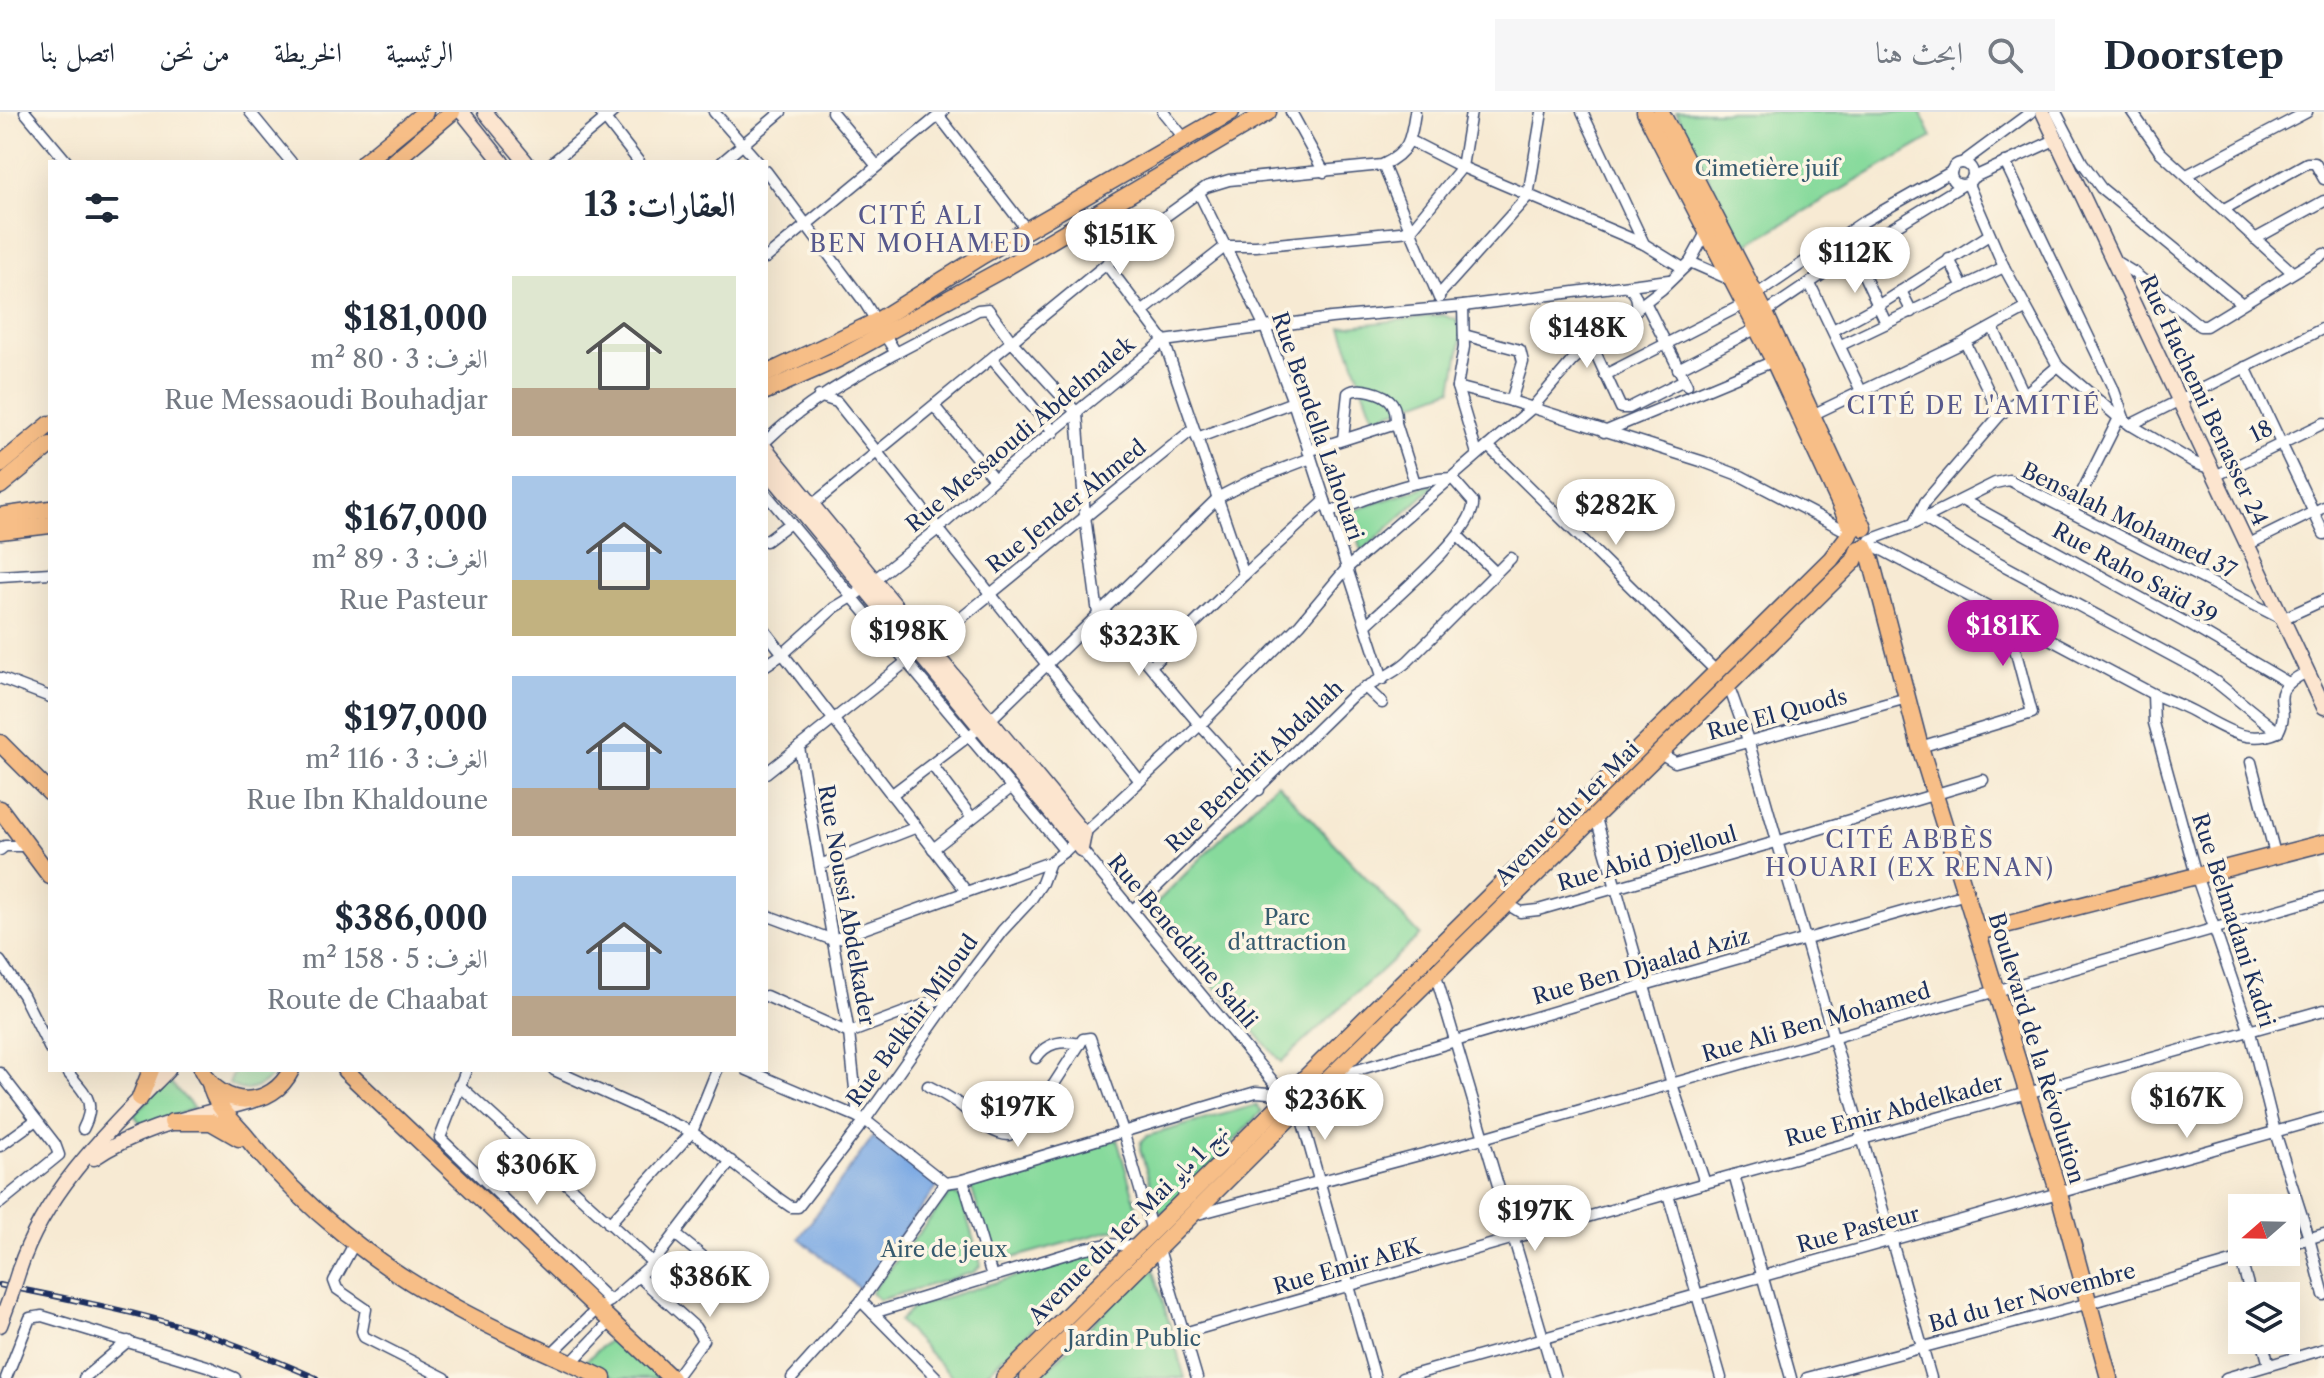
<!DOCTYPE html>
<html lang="ar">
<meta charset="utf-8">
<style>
:root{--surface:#fff;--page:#f6f6f7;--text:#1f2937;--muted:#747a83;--line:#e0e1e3;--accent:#b5179e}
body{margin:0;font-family:"Libre Caslon Text",Amiri,serif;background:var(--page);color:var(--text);direction:rtl;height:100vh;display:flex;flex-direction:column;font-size:30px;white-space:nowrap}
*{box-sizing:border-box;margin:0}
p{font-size:26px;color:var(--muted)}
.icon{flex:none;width:44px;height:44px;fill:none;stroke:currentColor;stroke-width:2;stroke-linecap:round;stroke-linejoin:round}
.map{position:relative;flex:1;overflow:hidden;direction:ltr}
.sheet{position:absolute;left:48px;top:48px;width:720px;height:912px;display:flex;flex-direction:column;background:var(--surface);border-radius:0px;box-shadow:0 8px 32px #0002;direction:rtl}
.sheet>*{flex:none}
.needle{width:52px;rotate:250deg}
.tools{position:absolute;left:2228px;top:1082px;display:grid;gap:16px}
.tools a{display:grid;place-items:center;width:72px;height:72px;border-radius:0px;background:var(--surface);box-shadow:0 8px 32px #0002;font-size:40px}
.price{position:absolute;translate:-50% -68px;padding:0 18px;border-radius:28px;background:#fff;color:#222;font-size:26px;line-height:52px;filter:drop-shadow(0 2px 4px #0008)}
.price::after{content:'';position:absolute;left:50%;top:48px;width:24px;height:18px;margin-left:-12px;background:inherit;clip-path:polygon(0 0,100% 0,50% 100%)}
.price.on{background:var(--accent);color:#fff}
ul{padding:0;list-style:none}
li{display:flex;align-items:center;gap:24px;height:200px;padding:0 32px}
li span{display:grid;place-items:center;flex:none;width:224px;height:160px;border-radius:0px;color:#555}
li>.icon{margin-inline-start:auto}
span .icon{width:96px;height:96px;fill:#fffc;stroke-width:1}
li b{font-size:34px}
h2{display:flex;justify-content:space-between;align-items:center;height:96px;padding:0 32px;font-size:34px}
header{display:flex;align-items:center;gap:48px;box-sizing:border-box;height:112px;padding:0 40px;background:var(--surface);border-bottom:2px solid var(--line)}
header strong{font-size:38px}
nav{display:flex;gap:44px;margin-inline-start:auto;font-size:28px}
.search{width:560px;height:72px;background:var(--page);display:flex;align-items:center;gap:20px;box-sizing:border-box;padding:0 28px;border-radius:0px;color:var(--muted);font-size:30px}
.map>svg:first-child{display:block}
.green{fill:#87da9c;stroke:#51847d;stroke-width:2}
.water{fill:#7aa9e4;stroke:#4a6ca1;stroke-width:2}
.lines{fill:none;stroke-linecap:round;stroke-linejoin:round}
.street-casing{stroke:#3c4b70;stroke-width:13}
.secondary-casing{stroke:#3c4b70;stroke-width:17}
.primary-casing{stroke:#3c4b70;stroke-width:19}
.street{stroke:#fff;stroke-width:10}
.secondary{stroke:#fce5cf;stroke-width:14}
.primary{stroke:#f7be87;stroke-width:16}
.rail-casing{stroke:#1b2f5e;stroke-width:6}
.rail{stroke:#fcf5e5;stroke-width:3;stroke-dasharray:9;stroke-linecap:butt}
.secondary-bridge-casing{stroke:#3c4b70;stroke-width:17;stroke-linecap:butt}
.secondary-bridge{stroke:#fce5cf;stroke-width:14}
.labels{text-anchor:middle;stroke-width:7;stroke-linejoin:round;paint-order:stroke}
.park-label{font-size:22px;fill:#365a6e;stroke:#fcf5e5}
.street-label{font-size:22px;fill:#1b2f5e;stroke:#fcf5e5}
.neighbourhood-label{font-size:24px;letter-spacing:2px;fill:#56588c;stroke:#fcf5e5}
</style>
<header>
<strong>Doorstep</strong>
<div class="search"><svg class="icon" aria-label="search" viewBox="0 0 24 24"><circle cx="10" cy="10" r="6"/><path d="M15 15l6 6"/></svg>ابحث هنا</div>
<nav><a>الرئيسية</a><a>الخريطة</a><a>من نحن</a><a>اتصل بنا</a></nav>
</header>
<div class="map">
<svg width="2324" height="1266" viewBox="0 0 2324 1266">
<rect width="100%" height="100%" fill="#fcf5e5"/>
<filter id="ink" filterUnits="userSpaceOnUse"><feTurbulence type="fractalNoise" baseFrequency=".0125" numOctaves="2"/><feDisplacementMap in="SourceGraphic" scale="16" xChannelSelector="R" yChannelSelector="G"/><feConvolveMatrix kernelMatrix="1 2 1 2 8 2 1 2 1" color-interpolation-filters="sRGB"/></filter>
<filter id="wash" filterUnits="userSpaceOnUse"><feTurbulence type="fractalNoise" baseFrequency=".006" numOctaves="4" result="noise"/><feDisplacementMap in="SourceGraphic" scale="32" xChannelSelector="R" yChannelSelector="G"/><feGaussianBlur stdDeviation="1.8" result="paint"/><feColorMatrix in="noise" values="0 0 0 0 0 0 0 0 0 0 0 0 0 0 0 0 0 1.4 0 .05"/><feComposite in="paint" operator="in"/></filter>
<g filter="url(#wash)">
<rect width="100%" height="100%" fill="#f7ead3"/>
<g class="green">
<polygon points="1676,0 1920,0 1932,25 1743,135"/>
<polygon points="1443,203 1457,208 1462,223 1452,277 1374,306 1341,215"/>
<polygon points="1439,370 1362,440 1349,400"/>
<polygon points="1277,671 1420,823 1281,950 1148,799"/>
<path d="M 235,958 L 277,958 C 264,974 248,985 229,972 Z"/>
<polygon points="167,967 194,996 145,1016 134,1003"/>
<polygon points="1256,993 1262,999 1167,1100 1159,1100 1140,1037 1141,1030 1147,1024"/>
<polygon points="1117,1027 1141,1110 994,1151 970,1071"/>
<polygon points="951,1081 961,1085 981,1153 974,1160 879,1188 871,1180"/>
<polygon points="1100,1139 1105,1145 982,1266 953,1266 899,1209 914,1195"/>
<polygon points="1152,1152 1185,1266 1039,1266"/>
<polygon points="615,1223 662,1266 617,1266 583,1251"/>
</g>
<polygon class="water" points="873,1025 938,1074 860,1177 799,1126"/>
</g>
<g filter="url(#ink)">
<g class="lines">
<g class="street-casing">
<g id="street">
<polyline points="25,0 67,50"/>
<polyline points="250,0 291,50"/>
<polyline points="600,0 639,50"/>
<polyline points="714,0 758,50"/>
<polyline points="832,0 877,54"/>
<polyline points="1163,0 1185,27"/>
<polyline points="1291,0 1324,60"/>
<polyline points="1582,0 1644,132"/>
<polyline points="2056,0 2082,50 2101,76 2241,191"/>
<polyline points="2132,0 2160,40 2292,160"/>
<polyline points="939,4 1027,118"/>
<polyline points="1411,29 1462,55 1644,132 1683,156"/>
<polyline points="553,50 613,0"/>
<polyline points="722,50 781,0"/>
<polyline points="2005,50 2113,276 2125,309"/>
<circle cx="1962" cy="62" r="11"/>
<polyline points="1962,51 2031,0"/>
<polyline points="1383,53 1439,186"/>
<polyline points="766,59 865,191 896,241 978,198 988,197 1012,230 1077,301 1085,404 1098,502"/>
<polyline points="2187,63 2307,0"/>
<polyline points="1972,66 2057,27"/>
<polyline points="1968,72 2004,155 2058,254 2119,306 2195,351 2212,357"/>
<polyline points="1199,81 1265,215 1293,290 1383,567"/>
<polyline points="2224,97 2307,51 2315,51 2324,67"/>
<polyline points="2255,127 2324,89"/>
<polyline points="1854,142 1886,211"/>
<polyline points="766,146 943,0"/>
<polyline points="1949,147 1963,175"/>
<polyline points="2115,149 2133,160 2200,214 2206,214 2324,142"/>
<polyline points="1690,150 1731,168"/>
<polyline points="1107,153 1164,229 1244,463"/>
<polyline points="1810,172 1861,279"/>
<path d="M 1627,174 C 1636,181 1638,186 1637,198"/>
<polyline points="1901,179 1912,200"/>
<polyline points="1439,183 1528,84 1542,0"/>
<polyline points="1756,183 1863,110 1951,60"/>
<polyline points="1646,192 1687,273"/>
<polyline points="1463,194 1464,235 1457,275 1477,342"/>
<polyline points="1142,200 1226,134 1256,134 1410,119 1462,55 1471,0"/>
<polyline points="1765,201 1876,126 1961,74"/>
<polyline points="1993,216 2024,282"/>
<polyline points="1833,218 1879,193 1989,123"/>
<polyline points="1464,223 1520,238 1523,250 1511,289"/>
<polyline points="1965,230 2000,303"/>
<polyline points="1591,231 1621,296 1629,296 1684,268"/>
<polyline points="1841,233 2004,155"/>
<polyline points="992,247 1054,320"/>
<polyline points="2245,255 2324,422"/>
<polyline points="1678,257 1757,216"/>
<polyline points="1605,263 1744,192"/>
<polyline points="1457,275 1511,289 1704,350 1741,364 1850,421"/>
<polyline points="819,284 837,290 1140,669"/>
<polyline points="934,294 994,367"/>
<polyline points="1814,302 1965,230 2025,197"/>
<polyline points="2130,313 2324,216"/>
<polyline points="1604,320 1774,249"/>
<polyline points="1197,326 1293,290"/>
<path d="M 1343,327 L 1348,281 C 1358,274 1384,280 1392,291 C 1396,297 1396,304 1396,311"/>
<path d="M 766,329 C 805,291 849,267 896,241"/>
<polyline points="1488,334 1717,560"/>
<polyline points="1308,339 1396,311 1415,371"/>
<polyline points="2215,364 2324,311"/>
<polyline points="766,382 1065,739"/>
<polyline points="1962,388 2190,513 2287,570"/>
<path d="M 812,393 L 1159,109 L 1206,75 L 1229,68 L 1382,53 C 1409,41 1411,27 1415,0"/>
<path d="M 1329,400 C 1368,387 1410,367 1452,366 L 1473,390 C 1477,418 1389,491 1366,513"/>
<polyline points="2072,400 2119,306"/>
<polyline points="1923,406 1977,439 2193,555 2216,570 2278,620"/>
<polyline points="1914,411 1925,390 2000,303 2058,254"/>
<polyline points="1458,424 1496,461"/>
<polyline points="1870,428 1913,412 1995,371 2009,368 2282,507 2324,488"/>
<polyline points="766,429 790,411"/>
<path d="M 1869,431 L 2153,582 C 2167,588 2181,593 2194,600 C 2222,615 2247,634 2278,620 C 2294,591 2261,583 2307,560"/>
<polyline points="2247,433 2324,395"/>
<polyline points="0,464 50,461"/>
<polyline points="1103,498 1200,613 1259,678"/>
<polyline points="766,520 966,779"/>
<polyline points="928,533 1193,317"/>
<polyline points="766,553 783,542 834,496 854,484 938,417 994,367 1164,229 1331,206 1463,194 1669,168"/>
<polyline points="1151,554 1244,463 1325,389"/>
<polyline points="0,566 50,585"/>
<polyline points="1728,572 1749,631 1931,1266"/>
<polyline points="1365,575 1382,591"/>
<polyline points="2153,582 2154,611 2196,763 2250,920 2275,1020 2309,1126 2324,1183"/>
<polyline points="799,635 849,921 858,1005"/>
<polyline points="1920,635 2032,601 2006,503"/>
<polyline points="1660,641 1675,650 1907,586"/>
<polyline points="2251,650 2275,742"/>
<polyline points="932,653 972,706"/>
<polyline points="766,661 906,550"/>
<polyline points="891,683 990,608 1219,385 1248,370 1311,346"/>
<polyline points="1596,706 1672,972 1705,1071"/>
<polyline points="933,737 1012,675"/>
<polyline points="1081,737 1285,984"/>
<polyline points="0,738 5,734 28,734"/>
<polyline points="820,753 917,715"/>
<polyline points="1507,792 1520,800 1538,798 1776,730 1983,668"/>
<path d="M 1133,798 L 1351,585 C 1369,571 1390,565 1408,549 L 1511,446"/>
<polyline points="766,803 833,828 1050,750 1065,739 1200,613 1300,512 1347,456 1532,296 1572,249 1591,231 1662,177 1690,150 1707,119"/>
<polyline points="0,849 23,883 50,937"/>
<polyline points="1436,864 1555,1266"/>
<polyline points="766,884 849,921 953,882"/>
<path d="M 1036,946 C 1047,930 1062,928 1080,932"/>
<path d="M 66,958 C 84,981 98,988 83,1017"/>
<polyline points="466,958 440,1026 610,1189"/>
<polyline points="554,958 692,1020 778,1086 791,1095 798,1095 865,1008 954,882 1002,819 1030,789 1042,771 1050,750"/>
<polyline points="747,958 865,1008 945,1071"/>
<polyline points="0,961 55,1032 59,1043 0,1091"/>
<polyline points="1334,965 1644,873 1966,782"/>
<polyline points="459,973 653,1151"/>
<path d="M 928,974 C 938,979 947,984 956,990 C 973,1002 988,1022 1009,1023 L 1054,972 L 1083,927 L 1090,926 L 1123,1019 L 1152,1119"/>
<polyline points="1299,997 1375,1266"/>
<polyline points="0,1034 36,1008"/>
<polyline points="1734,1063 1791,1266"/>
<polyline points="963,1068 992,1164"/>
<polyline points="1668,1082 1721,1266"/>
<polyline points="1194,1103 1483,1026 2324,785"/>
<polyline points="609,1112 692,1020 717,958"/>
<polyline points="675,1122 738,1173"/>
<polyline points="355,1130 334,1169 337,1177 366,1197 362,1219 364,1225 445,1266"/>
<polyline points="2286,1133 2324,1122"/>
<polyline points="1159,1137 1197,1266"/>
<polyline points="2241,1148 2251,1184"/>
<polyline points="638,1164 695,1215 703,1228 675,1266"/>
<polyline points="861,1189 937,1266"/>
<polyline points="873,1201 1086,1136 1109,1132 1136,1134"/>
<polyline points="1184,1221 1705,1071 2324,898"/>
<polyline points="2262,1228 2269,1253"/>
<polyline points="551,1242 597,1197 610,1189 653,1151 731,1049"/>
<polyline points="571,1251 610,1210"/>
<polyline points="6,1266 30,1206 42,1204 207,1254 235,1266"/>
<polyline points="84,1266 128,1229"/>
<polyline points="792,1266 861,1189 945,1071 959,1069 1256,980 1269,981 1284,987"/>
<polyline points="1402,1266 2324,1006"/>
<polyline points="1807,1266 2097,1189 2266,1140"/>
<polyline points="2226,1266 2324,1237"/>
</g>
</g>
<g class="secondary-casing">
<g id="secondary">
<polyline points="462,0 502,50"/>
<polyline points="485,0 526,50"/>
<polyline points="2043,0 2324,595"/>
<polyline points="766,337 1084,722 1081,737"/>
<polyline points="766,357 1081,737"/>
<path d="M 94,1046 C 141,1014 197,1004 251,989"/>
<path d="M 19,1158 C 45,1078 110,1017 168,958"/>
<polyline points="0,1213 10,1186"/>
</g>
</g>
<g class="primary-casing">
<g id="primary">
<polyline points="1645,0 1774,249 1852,418"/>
<polyline points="1661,0 1765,201 1864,416"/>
<polyline points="364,50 425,0"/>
<polyline points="393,50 452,0"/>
<polyline points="766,262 877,209 983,143 1231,0"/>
<polyline points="766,279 840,246 1003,157 1268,0"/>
<polyline points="0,353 50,312"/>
<polyline points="0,374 50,333"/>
<polyline points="0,404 50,397"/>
<polyline points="0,419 50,413"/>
<polyline points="1865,435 1871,448 1920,635 2059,1082 2109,1266"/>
<polyline points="0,631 50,681"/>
<polyline points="0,697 50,764"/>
<polyline points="1978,820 2324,731"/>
<path d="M 202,958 C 221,998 272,997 291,958"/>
<polyline points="345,958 671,1266"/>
<path d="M 210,971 C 215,995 232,1008 247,1026 C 303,1095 375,1153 454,1195 C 502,1222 554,1243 603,1266"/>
<polyline points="1290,981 1831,447 1849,423"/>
<polyline points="140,986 151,958"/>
<polyline points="1301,994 1854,449 1859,437"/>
<polyline points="172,1010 211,1010 239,1026"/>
<polyline points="1004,1266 1283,990"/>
<polyline points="1028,1266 1297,998"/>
</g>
</g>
<use href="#street" class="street"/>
<use href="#secondary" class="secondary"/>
<use href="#primary" class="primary"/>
<g class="rail-casing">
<path id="rail" d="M 0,1173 C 64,1186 128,1198 191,1217 C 234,1231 275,1248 316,1266"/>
</g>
<use href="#rail" class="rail"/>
<g class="secondary-bridge-casing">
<polyline id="secondary-bridge" points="10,1186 19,1158"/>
</g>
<use href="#secondary-bridge" class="secondary-bridge"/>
</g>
</g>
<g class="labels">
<g class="park-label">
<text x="1767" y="64">Cimetière juif</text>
<text x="1287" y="813">Parc<tspan x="1287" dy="25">d'attraction</tspan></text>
<text x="944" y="1145">Aire de jeux</text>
<text x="1134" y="1234">Jardin Public</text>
</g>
<g class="street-label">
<text transform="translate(2204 288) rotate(65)" y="8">Rue Hachemi Benasser 24</text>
<text transform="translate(1318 314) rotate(71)" y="8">Rue Bendella Lahouari</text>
<text transform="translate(2261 319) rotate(-26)" y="8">18</text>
<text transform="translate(1020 322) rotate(-40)" y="8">Rue Messaoudi Abdelmalek</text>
<text transform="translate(1066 394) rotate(-39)" y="8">Rue Jender Ahmed</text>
<text transform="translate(2129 408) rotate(26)" y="8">Bensalah Mohamed 37</text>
<text transform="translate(2135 461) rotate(29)" y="8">Rue Raho Saïd 39</text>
<text transform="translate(1777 602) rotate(-15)" y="8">Rue El Quods</text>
<text transform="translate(1254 654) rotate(-44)" y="8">Rue Benchrit Abdallah</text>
<text transform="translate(1567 701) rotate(-45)" y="8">Avenue du 1er Mai</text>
<text transform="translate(1647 746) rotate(-16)" y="8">Rue Abid Djelloul</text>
<text transform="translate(847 793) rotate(80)" y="8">Rue Noussi Abdelkader</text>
<text transform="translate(2234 808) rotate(72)" y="8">Rue Belmadani Kadri</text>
<text transform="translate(1183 829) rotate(50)" y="8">Rue Beneddine Sahli</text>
<text transform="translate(1641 854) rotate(-16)" y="8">Rue Ben Djaalad Aziz</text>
<text transform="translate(912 908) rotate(-54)" y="8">Rue Belkhir Miloud</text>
<text transform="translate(1816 910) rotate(-16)" y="8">Rue Ali Ben Mohamed</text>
<text transform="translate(2037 936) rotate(73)" y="8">Boulevard de la Révolution</text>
<text transform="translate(1894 998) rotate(-15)" y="8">Rue Emir Abdelkader</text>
<text transform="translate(1128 1112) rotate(-45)" y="8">Avenue du 1er Mai نهج 1 مايو</text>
<text transform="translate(1858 1117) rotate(-15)" y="8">Rue Pasteur</text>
<text transform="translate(1347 1154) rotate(-16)" y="8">Rue Emir AEK</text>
<text transform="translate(2032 1185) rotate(-15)" y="8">Bd du 1er Novembre</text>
</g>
<g class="neighbourhood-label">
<text x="921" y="112">CITÉ ALI<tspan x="921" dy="28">BEN MOHAMED</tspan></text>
<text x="1974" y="302">CITÉ DE L'AMITIÉ</text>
<text x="1910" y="736">CITÉ ABBÈS<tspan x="1910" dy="28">HOUARI (EX RENAN)</tspan></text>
</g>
</g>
</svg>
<div class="tools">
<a><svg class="needle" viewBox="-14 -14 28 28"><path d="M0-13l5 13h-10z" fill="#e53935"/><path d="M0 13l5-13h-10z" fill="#747a83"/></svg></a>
<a><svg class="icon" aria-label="layers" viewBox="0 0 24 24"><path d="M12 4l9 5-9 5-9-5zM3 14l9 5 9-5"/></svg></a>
</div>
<b class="price" style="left:1120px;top:165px">$151K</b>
<b class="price" style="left:1855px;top:183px">$112K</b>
<b class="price" style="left:1587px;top:258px">$148K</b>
<b class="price" style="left:1616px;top:435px">$282K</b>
<b class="price on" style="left:2003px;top:556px">$181K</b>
<b class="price" style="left:908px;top:561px">$198K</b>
<b class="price" style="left:1139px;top:566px">$323K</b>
<b class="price" style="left:2187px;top:1028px">$167K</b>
<b class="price" style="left:1325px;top:1030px">$236K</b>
<b class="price" style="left:1018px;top:1037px">$197K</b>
<b class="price" style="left:537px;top:1095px">$306K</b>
<b class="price" style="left:1535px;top:1141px">$197K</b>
<b class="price" style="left:710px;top:1207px">$386K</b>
<section class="sheet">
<h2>العقارات: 13<svg class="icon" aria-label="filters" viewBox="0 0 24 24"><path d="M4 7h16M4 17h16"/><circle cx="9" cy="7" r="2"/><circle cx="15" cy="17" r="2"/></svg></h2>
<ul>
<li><span style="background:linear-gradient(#dfe7d0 70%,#b9a48a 0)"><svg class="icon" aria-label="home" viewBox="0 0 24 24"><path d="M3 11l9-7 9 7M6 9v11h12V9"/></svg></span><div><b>$181,000</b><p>الغرف: 3 · 80 m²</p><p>Rue Messaoudi Bouhadjar</p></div></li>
<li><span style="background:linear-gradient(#a9c7e8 65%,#c2b280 0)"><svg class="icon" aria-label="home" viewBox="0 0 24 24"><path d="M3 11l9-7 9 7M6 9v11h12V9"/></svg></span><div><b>$167,000</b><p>الغرف: 3 · 89 m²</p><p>Rue Pasteur</p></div></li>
<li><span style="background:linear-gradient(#a9c7e8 70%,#b9a48a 0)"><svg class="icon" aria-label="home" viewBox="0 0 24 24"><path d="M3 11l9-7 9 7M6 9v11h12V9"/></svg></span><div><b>$197,000</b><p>الغرف: 3 · 116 m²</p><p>Rue Ibn Khaldoune</p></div></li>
<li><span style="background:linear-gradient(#a9c7e8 75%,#b9a48a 0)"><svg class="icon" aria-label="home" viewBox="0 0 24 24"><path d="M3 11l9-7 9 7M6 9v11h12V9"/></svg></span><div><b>$386,000</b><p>الغرف: 5 · 158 m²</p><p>Route de Chaabat</p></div></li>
</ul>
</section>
</div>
